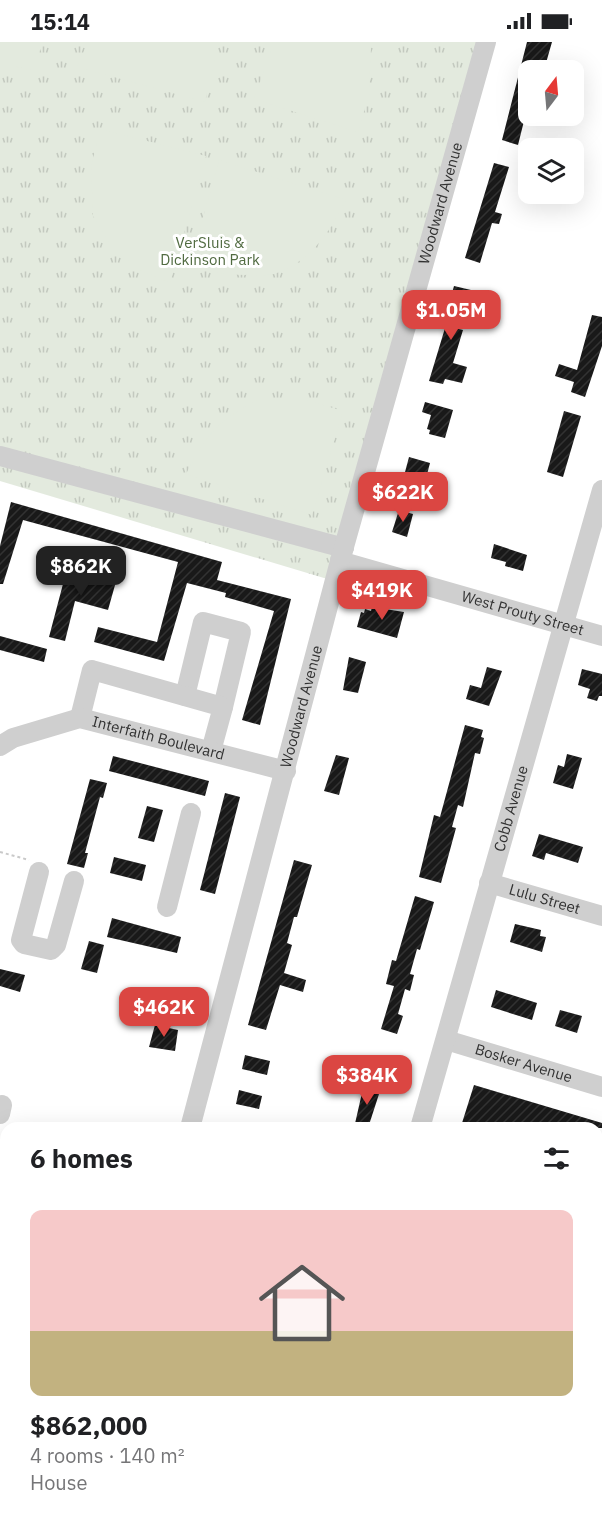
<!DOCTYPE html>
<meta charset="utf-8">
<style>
:root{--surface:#fff;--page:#f6f6f6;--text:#202124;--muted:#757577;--line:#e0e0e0;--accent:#db4642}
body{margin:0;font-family:"IBM Plex Sans",sans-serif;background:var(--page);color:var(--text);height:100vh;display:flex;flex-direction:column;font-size:22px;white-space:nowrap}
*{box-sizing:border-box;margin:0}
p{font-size:20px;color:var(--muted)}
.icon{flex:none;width:33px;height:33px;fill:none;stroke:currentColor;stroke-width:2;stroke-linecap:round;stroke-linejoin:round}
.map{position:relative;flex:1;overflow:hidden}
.side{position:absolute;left:0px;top:1080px;width:603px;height:404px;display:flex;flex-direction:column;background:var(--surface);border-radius:18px 18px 0 0;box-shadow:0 6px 24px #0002}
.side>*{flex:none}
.needle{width:39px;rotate:16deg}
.controls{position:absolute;left:518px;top:18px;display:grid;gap:12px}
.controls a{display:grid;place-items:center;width:66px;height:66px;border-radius:12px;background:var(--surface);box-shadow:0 6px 24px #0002;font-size:30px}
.price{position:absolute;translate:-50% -51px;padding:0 14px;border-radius:12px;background:var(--accent);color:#fff;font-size:20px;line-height:39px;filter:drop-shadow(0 2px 3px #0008)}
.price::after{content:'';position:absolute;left:50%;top:36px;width:18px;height:14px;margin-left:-9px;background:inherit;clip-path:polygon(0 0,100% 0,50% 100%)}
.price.active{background:#222;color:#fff}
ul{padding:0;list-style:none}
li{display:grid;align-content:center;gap:12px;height:318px;padding:0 30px}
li+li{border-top:2px solid var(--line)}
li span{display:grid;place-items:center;height:186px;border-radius:12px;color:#555}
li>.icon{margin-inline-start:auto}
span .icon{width:108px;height:108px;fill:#fffc;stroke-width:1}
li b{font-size:26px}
h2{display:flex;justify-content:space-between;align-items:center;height:72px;padding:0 30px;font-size:26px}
.status{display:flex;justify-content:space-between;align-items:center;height:42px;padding:0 30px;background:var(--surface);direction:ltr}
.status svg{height:16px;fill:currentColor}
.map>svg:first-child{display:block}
.park{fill:url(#park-tufts)}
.pitch{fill:#e3eade}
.building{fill:url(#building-hatch)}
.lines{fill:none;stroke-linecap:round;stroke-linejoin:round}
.path{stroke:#c9c9c9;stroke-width:2;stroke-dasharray:3 3;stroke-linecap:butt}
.minor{stroke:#cfcfcf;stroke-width:20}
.labels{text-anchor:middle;stroke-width:6;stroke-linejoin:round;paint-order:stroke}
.street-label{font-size:15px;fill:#323232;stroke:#fff}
.park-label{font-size:15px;fill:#516b41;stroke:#fff}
</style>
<div class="status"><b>15:14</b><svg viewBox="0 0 49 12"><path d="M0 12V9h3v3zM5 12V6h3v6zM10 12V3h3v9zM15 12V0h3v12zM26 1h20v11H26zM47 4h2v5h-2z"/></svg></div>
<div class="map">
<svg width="602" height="1483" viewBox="0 0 602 1483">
<defs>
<pattern id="park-tufts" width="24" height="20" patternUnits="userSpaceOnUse" patternTransform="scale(1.5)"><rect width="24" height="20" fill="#e3eade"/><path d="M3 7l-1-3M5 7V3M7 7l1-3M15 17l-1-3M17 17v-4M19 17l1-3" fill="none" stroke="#c3c9bf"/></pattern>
<pattern id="building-hatch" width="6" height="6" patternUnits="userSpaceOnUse" patternTransform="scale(1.5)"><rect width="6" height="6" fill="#191919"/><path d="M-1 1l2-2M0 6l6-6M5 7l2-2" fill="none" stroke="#323232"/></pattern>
</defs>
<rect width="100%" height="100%" fill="#fff"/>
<g class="park">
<polygon points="0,0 485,0 334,539 0,439"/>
<polygon points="597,1451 602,1452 602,1483 307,1483 309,1478 597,1478"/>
</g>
<g class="pitch">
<polygon points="0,0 42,0 35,29 0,21"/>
<polygon points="88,0 219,0 205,60 77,25"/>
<polygon points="274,0 368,0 371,5 369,53 358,90 254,57"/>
<polygon points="100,87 206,114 170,241 140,228 111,204 93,174 91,125"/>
<path d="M 219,118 L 346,158 C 330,189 312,218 277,231 C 268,235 254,232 245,233 C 226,233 207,230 190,223 Z"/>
<path d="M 257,358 L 306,358 L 343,369 L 312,473 L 186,432 C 206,392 218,379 257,358 Z"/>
</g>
<g class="building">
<polygon points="527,0 552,0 544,28 528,23 528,63 518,103 502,98"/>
<polygon points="494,121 509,125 495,170 502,172 499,182 492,181 480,221 465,216"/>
<polygon points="454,244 471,248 459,287 463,288 453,321 467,325 462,341 445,337 443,342 429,339 452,263 449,262"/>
<polygon points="592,273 602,275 602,304 585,355 571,350 574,340 555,334 559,322 577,328"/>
<polygon points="425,360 453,368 445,396 429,392 430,388 427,387 431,373 422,370"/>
<polygon points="564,369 581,374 563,435 547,430"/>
<polygon points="409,415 430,421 425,440 404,434"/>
<polygon points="11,460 222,520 217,538 291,557 260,683 242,678 274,569 225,555 226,551 187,541 164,619 94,600 98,585 157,600 178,520 23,478 3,542 0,542 0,504"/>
<polygon points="399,468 413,472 407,495 392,490"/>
<polygon points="494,502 527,513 523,529 505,524 506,520 491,516"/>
<polygon points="68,523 117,536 108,568 75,559 65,599 49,595"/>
<polygon points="372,565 404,570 397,596 357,585 361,570 364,571 365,567 371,569"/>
<polygon points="0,594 47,607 44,620 0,608"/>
<polygon points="349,615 366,620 358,651 343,648"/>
<polygon points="487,625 502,629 489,664 466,657 470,643 481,646"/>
<polygon points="582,627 602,632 602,654 599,654 597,659 587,656 590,647 578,643"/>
<polygon points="465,683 483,688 481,695 484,696 480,712 475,711 463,765 458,763 452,785 456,786 441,841 419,835 434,773 440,775"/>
<polygon points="567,712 582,716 573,747 553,741 558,723 564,725"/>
<polygon points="336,713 349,716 339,753 324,749"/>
<polygon points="113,714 209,739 205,754 109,729"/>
<polygon points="90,737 107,741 103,756 100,755 85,811 88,811 84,826 67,822"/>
<polygon points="225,751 240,755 215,852 200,848"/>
<polygon points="147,764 163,768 154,800 138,796"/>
<polygon points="539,792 583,805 578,821 546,811 544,818 532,814"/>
<polygon points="114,815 146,823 142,839 110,831"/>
<polygon points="294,818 312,823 297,875 294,875 287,901 292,903 284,931 306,938 303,950 280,943 266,988 248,983"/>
<polygon points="415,854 434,860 420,908 417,907 410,932 414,933 410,949 405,947 398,972 403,974 397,992 381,987 394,944 386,942 392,918 396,919"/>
<polygon points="112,876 181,895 177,911 107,895"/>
<polygon points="515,882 541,888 540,894 546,895 542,910 510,900"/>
<polygon points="89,899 104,903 97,931 81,927"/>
<polygon points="0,927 25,933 20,950 0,944"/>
<polygon points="496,948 537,961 532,978 491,965"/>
<polygon points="560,968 582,974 577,991 555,984"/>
<polygon points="155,983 178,988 175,1009 149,1005"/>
<polygon points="245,1013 270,1019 267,1033 242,1027"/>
<polygon points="364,1042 378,1046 379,1052 368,1086 354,1086"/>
<polygon points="474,1043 602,1081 602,1086 465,1086 466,1081 462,1081"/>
<polygon points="239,1048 262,1054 259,1067 236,1062"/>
</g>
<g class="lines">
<g class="path">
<polyline points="0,810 29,818"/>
<polyline points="539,1478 548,1483"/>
<polyline points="346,1483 348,1478"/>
</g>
<g class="minor">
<polyline points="0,414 344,506"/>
<path id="s1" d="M 340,519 L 602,594"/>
<polyline points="185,654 203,580 241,590 223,665"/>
<polyline points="80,676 92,628 223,665 211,709"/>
<path id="s2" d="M 0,704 L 13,696 L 80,676 L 286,729"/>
<polyline points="39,830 21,898 24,902 51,908 56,903 74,839"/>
<path id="s3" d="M 489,841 L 602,874"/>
<polyline points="167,865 191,771"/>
<path id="s4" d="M 446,998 L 602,1045"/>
<polyline points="0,1072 2,1063"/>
<path id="s5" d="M 190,1086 L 340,519 L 486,0"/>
<path id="s6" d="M 420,1086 L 602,448"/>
<polyline points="0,1281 6,1283"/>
<polyline points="597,1450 602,1452"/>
<polyline points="85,1483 87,1478"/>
<polyline points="307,1483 309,1478"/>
</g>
</g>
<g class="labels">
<g class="street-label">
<text dy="5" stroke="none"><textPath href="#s5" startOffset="958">Woodward Avenue</textPath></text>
<text dy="5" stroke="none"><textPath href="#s1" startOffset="190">West Prouty Street</textPath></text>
<text dy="5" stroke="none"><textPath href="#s5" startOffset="436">Woodward Avenue</textPath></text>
<text dy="5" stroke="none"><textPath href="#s2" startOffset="166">Interfaith Boulevard</textPath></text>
<text dy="5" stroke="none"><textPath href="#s6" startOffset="332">Cobb Avenue</textPath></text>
<text dy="5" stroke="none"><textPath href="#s3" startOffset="58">Lulu Street</textPath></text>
<text dy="5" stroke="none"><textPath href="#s4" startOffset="81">Bosker Avenue</textPath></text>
</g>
<g class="park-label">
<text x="210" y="206">VerSluis &amp;<tspan x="210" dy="17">Dickinson Park</tspan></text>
</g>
</g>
</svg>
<div class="controls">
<a><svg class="needle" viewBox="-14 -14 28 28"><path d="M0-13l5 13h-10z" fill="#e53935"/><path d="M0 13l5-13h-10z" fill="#757577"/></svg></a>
<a><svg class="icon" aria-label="layers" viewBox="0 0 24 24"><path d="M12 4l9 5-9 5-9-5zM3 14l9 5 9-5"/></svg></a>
</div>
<b class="price" style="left:451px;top:299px">$1.05M</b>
<b class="price" style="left:403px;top:481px">$622K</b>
<b class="price active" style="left:81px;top:555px">$862K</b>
<b class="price" style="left:382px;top:579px">$419K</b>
<b class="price" style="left:164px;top:996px">$462K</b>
<b class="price" style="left:367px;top:1064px">$384K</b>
<section class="side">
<h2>6 homes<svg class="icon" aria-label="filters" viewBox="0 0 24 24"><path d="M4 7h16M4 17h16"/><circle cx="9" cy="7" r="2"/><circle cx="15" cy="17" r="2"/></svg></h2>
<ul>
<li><span style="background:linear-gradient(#f6c9c9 65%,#c2b280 0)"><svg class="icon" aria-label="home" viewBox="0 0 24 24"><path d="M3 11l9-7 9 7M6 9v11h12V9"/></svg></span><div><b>$862,000</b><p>4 rooms · 140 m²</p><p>House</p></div></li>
</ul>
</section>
</div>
